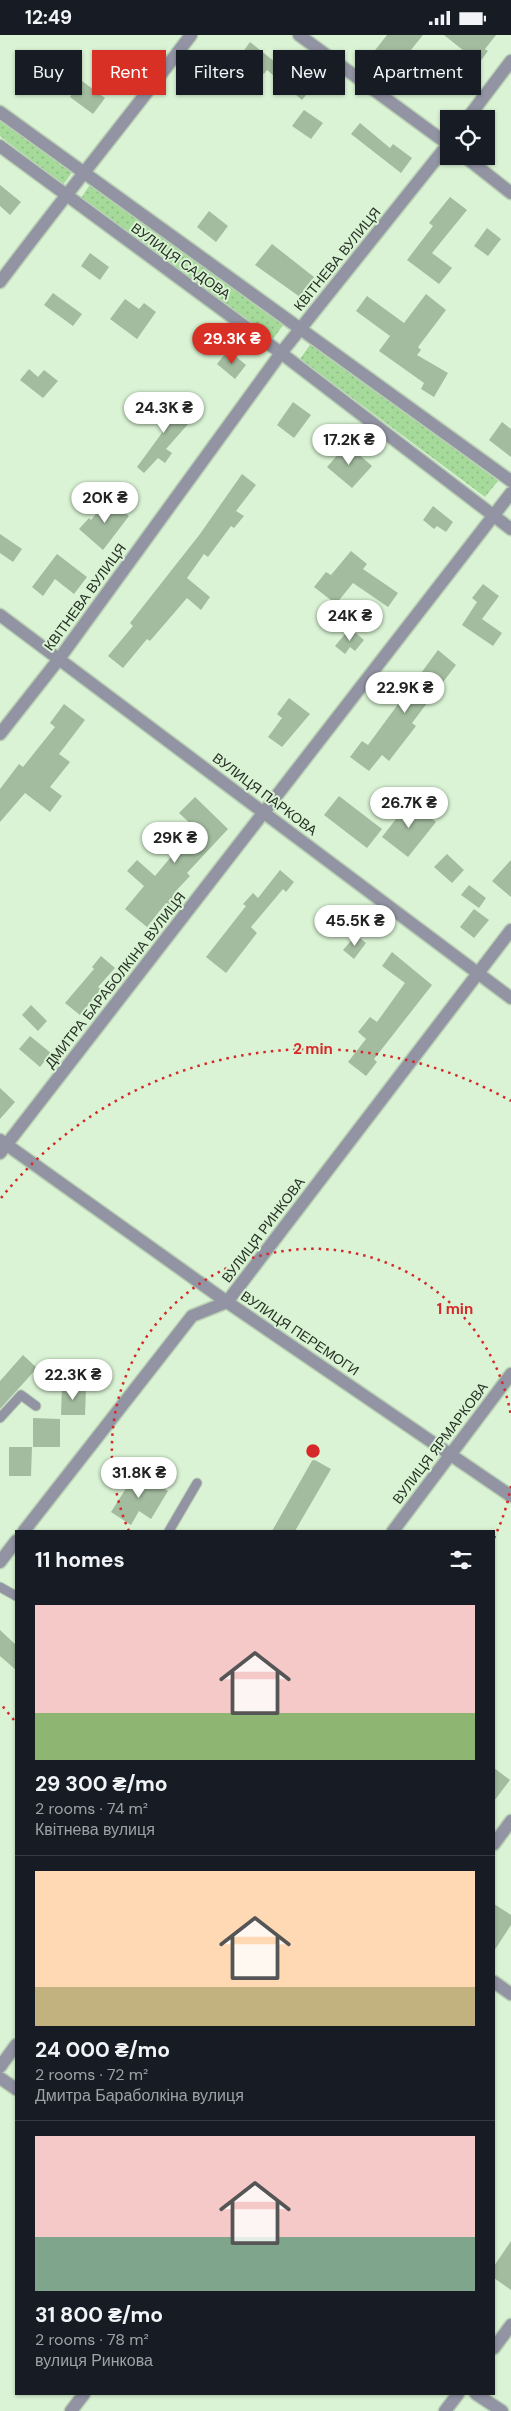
<!DOCTYPE html>
<meta charset="utf-8">
<style>
:root{--surface:#171b24;--page:#20242c;--text:#f1f3f6;--muted:#9ea1a6;--line:#363941;--accent:#d93025}
body{margin:0;font-family:"DM Sans",sans-serif;background:var(--page);color:var(--text);height:100vh;display:flex;flex-direction:column;font-size:19px;white-space:nowrap}
*{box-sizing:border-box;margin:0}
p{font-size:16px;color:var(--muted)}
.icon{flex:none;width:28px;height:28px;fill:none;stroke:currentColor;stroke-width:2;stroke-linecap:round;stroke-linejoin:round}
.map{position:relative;flex:1;overflow:hidden}
.side{position:absolute;left:15px;top:1495px;width:480px;height:865px;display:flex;flex-direction:column;background:var(--surface);border-radius:0px;box-shadow:0 1px 4px #0004}
.side>*{flex:none}
.hud{position:absolute;left:15px;top:15px;width:481px;height:45px;display:flex;gap:10px}
.buttons{position:absolute;left:440px;top:75px;display:grid;gap:10px}
.buttons a{display:grid;place-items:center;width:55px;height:55px;border-radius:0px;background:var(--surface);box-shadow:0 1px 4px #0004;font-size:25px}
.price{position:absolute;translate:-50% -42px;padding:0 11px;border-radius:18px;background:#fff;color:#222;font-size:16px;line-height:32px;filter:drop-shadow(0 1px 2px #0008)}
.price::after{content:'';position:absolute;left:50%;top:30px;width:15px;height:11px;margin-left:-8px;background:inherit;clip-path:polygon(0 0,100% 0,50% 100%)}
.price.active{background:var(--accent);color:#fff}
ul{padding:0;list-style:none}
li{display:grid;align-content:center;gap:10px;height:265px;padding:0 20px}
li+li{border-top:1px solid var(--line)}
li span{display:grid;place-items:center;height:155px;border-radius:0px;color:#555}
li>.icon{margin-inline-start:auto}
span .icon{width:90px;height:90px;fill:#fffc;stroke-width:1}
li b{font-size:21px}
h2{display:flex;justify-content:space-between;align-items:center;height:60px;padding:0 20px;font-size:21px}
.tag{padding:0 18px;border-radius:0px;background:var(--surface);box-shadow:0 1px 4px #0004;font-size:18px;line-height:45px}
.tag.active{background:var(--accent);color:#fff}
.status{display:flex;justify-content:space-between;align-items:center;height:35px;padding:0 25px;background:var(--surface);direction:ltr}
.status svg{height:14px;fill:currentColor}
.map>svg:first-child{display:block}
.grass{fill:url(#grass-dots)}
.building{fill:#a3bc9f}
.lines{fill:none;stroke-linecap:round;stroke-linejoin:round}
.lane-casing{stroke:#b9d0b4;stroke-width:11}
.street-casing{stroke:#b9d0b4;stroke-width:15}
.lane{stroke:#9394a3;stroke-width:9}
.street{stroke:#9394a3;stroke-width:12}
.ring{fill:none;stroke:#d62828;stroke-width:2.5;stroke-dasharray:2.5 5}
.labels{text-anchor:middle;stroke-width:4;stroke-linejoin:round;paint-order:stroke}
.street-label{font-size:14px;fill:#273125;stroke:#d9f3d4}
.centre{fill:#d62828;stroke:#d9f3d4;stroke-width:2.5}
.ring-label{font-size:15px;text-anchor:middle;font-weight:bold;fill:#d62828;stroke:#d9f3d4;stroke-width:4;stroke-linejoin:round;paint-order:stroke}
</style>
<div class="status"><b>12:49</b><svg viewBox="0 0 49 12"><path d="M0 12V9h3v3zM5 12V6h3v6zM10 12V3h3v9zM15 12V0h3v12zM26 1h20v11H26zM47 4h2v5h-2z"/></svg></div>
<div class="map">
<svg width="511" height="2376" viewBox="0 0 511 2376">
<defs>
<pattern id="grass-dots" width="8" height="8" patternUnits="userSpaceOnUse" patternTransform="scale(1.25)"><rect width="8" height="8" fill="#a5da9a"/><path d="M2 2h.1M6 6h.1" fill="none" stroke="#8ebc85" stroke-width="1.8" stroke-linecap="round"/></pattern>
</defs>
<rect width="100%" height="100%" fill="#d9f3d4"/>
<g class="grass">
<polygon points="0,84 73,136 63,150 0,101"/>
<polygon points="91,148 284,289 273,304 81,163"/>
<polygon points="312,307 498,446 485,462 300,324"/>
</g>
<g class="building">
<polygon points="387,0 423,0 393,37 372,19"/>
<polygon points="444,0 496,0 485,14 488,16 479,28"/>
<polygon points="250,7 310,55 302,65 267,35 264,39 240,21"/>
<polygon points="82,46 105,63 93,79 70,62"/>
<polygon points="304,75 323,88 311,104 292,91"/>
<polygon points="360,88 390,113 393,109 412,123 401,138 351,99"/>
<polygon points="0,150 21,167 10,180 0,171"/>
<polygon points="450,162 467,175 432,218 452,233 439,249 407,225 433,191 429,188"/>
<polygon points="209,176 228,191 216,207 197,192"/>
<polygon points="487,193 501,204 488,221 474,211"/>
<polygon points="272,209 314,242 300,262 255,230"/>
<polygon points="90,218 109,232 100,245 81,231"/>
<polygon points="53,258 82,279 73,291 44,270"/>
<polygon points="426,259 446,275 418,312 421,315 417,320 448,338 434,362 421,354 424,348 379,316 390,301 356,276 367,261 404,288"/>
<polygon points="125,264 139,274 144,268 156,277 137,304 110,284"/>
<polygon points="228,315 246,330 235,344 217,329"/>
<polygon points="29,334 38,342 44,335 58,346 43,363 20,345"/>
<polygon points="161,363 189,388 166,414 172,418 165,428 158,423 144,438 137,432 167,391 149,375"/>
<polygon points="293,367 311,380 294,403 277,390"/>
<polygon points="502,387 511,394 511,422 489,405"/>
<polygon points="347,409 372,431 352,453 327,432"/>
<polygon points="242,439 256,450 236,476 244,481 234,493 231,491 208,522 204,519 187,543 210,562 201,575 187,563 150,606 147,604 123,633 108,621 133,591 130,588 200,499"/>
<polygon points="108,464 129,481 103,515 79,494 89,483 91,485"/>
<polygon points="433,471 453,487 446,497 437,491 434,494 423,485"/>
<polygon points="0,499 22,514 13,527 0,518"/>
<polygon points="351,516 367,529 363,534 398,558 388,572 353,548 336,569 314,552 326,537 331,540"/>
<polygon points="57,519 87,542 74,559 55,544 43,561 32,552"/>
<polygon points="483,549 499,561 482,584 502,598 493,611 462,590 477,567 472,563"/>
<polygon points="350,593 364,605 355,616 350,612 345,619 335,611"/>
<polygon points="438,615 456,630 412,688 416,691 389,726 382,720 369,736 350,722 362,706 368,710"/>
<polygon points="289,663 310,679 282,712 268,702 282,683 277,679"/>
<polygon points="64,669 85,685 59,719 70,727 50,752 62,761 50,777 25,758 0,787 0,754 19,729 23,732 55,692 50,688"/>
<polygon points="339,761 382,794 367,813 324,780"/>
<polygon points="195,762 228,794 187,838 190,841 174,858 179,863 171,872 166,868 147,892 125,874 144,851 127,836 137,825 155,841 195,793 179,778"/>
<polygon points="410,766 436,787 408,822 382,802"/>
<polygon points="447,819 464,835 452,848 434,832"/>
<polygon points="511,825 511,862 492,846"/>
<polygon points="280,835 294,847 286,857 283,854 251,892 257,898 226,938 206,922 246,871 243,869 253,858 258,863"/>
<polygon points="469,850 486,863 479,873 461,860"/>
<polygon points="474,874 489,885 474,903 460,892"/>
<polygon points="356,900 366,908 354,924 343,915"/>
<polygon points="392,917 432,950 374,1024 377,1027 366,1041 348,1027 366,1004 358,997 370,982 377,987 405,948 382,931"/>
<polygon points="101,921 115,933 98,952 101,954 80,980 65,968 94,934 92,932"/>
<polygon points="31,970 47,986 38,996 22,980"/>
<polygon points="30,1001 51,1018 40,1032 19,1014"/>
<polygon points="0,1053 15,1067 0,1084"/>
<polygon points="23,1320 37,1333 0,1374 0,1346"/>
<polygon points="62,1352 86,1352 85,1380 61,1380"/>
<polygon points="33,1383 60,1384 60,1412 33,1412"/>
<polygon points="9,1412 32,1412 31,1441 9,1441"/>
<polygon points="313,1424 331,1434 295,1496 272,1496"/>
<polygon points="137,1436 168,1456 151,1484 139,1476 131,1490 111,1477"/>
<polygon points="0,1595 16,1610 16,1635 0,1621"/>
<polygon points="494,1733 510,1745 494,1766"/>
<polygon points="494,1869 511,1880 511,1890 494,1916"/>
<polygon points="511,2206 511,2255 494,2243 494,2231"/>
</g>
<g class="lines">
<g class="lane-casing">
<g id="lane">
<polyline points="0,1383 21,1360 36,1371"/>
<polyline points="169,1496 197,1448"/>
<polyline points="0,1552 16,1561"/>
</g>
</g>
<g class="street-casing">
<g id="street">
<polyline points="299,0 449,110"/>
<polyline points="0,77 511,446"/>
<polyline points="467,84 511,26"/>
<polyline points="0,111 281,318 511,494"/>
<polyline points="464,121 511,158"/>
<path d="M 0,247 C 62,164 128,83 191,0"/>
<polyline points="0,580 511,963"/>
<polyline points="0,699 59,624 281,318 449,108"/>
<polyline points="0,1105 227,1267 511,1461"/>
<polyline points="0,1118 511,458"/>
<polyline points="24,1496 192,1281 227,1267 511,895"/>
<polyline points="393,1496 511,1339"/>
<polyline points="0,1527 16,1506"/>
<polyline points="494,1809 511,1786"/>
<polyline points="494,1947 511,1959"/>
<polyline points="0,2032 16,2010"/>
<polyline points="0,2043 16,2054"/>
<polyline points="494,2313 511,2290"/>
<polyline points="476,2359 502,2376"/>
<polyline points="71,2376 84,2359"/>
<polyline points="445,2376 458,2359"/>
</g>
</g>
<use href="#lane" class="lane"/>
<use href="#street" class="street"/>
</g>
<g class="ring">
<path d="M511 1451A201 201 0 0 1 494 1503M129 1496A201 201 0 1 1 511 1381"/>
<path d="M14 1685A402 402 0 0 1 1 1669M1 1163A402 402 0 0 1 511 1066"/>
</g>
<g class="labels">
<g class="street-label">
<text transform="translate(337 224) rotate(-51)" y="5">КВІТНЕВА ВУЛИЦЯ</text>
<text transform="translate(181 226) rotate(36)" y="5">ВУЛИЦЯ САДОВА</text>
<text transform="translate(85 562) rotate(-54)" y="5">КВІТНЕВА ВУЛИЦЯ</text>
<text transform="translate(265 759) rotate(37)" y="5">ВУЛИЦЯ ПАРКОВА</text>
<text transform="translate(115 945) rotate(-52)" y="5">ДМИТРА БАРАБОЛКІНА ВУЛИЦЯ</text>
<text transform="translate(263 1195) rotate(-53)" y="5">ВУЛИЦЯ РИНКОВА</text>
<text transform="translate(300 1298) rotate(34)" y="5">ВУЛИЦЯ ПЕРЕМОГИ</text>
<text transform="translate(440 1408) rotate(-53)" y="5">ВУЛИЦЯ ЯРМАРКОВА</text>
</g>
</g>
<circle cx="313" cy="1416" r="8" class="centre"/>
<g class="ring-label">
<text x="313" y="1019">2 min</text>
<text x="455" y="1279">1 min</text>
</g>
</svg>
<div class="buttons">
<a><svg class="icon" aria-label="locate" viewBox="0 0 24 24"><circle cx="12" cy="12" r="6"/><path d="M12 2v4M12 18v4M2 12h4M18 12h4"/></svg></a>
</div>
<b class="price active" style="left:232px;top:330px">29.3K ₴</b>
<b class="price" style="left:164px;top:399px">24.3K ₴</b>
<b class="price" style="left:349px;top:431px">17.2K ₴</b>
<b class="price" style="left:105px;top:489px">20K ₴</b>
<b class="price" style="left:350px;top:607px">24K ₴</b>
<b class="price" style="left:405px;top:679px">22.9K ₴</b>
<b class="price" style="left:409px;top:794px">26.7K ₴</b>
<b class="price" style="left:175px;top:829px">29K ₴</b>
<b class="price" style="left:355px;top:912px">45.5K ₴</b>
<b class="price" style="left:73px;top:1366px">22.3K ₴</b>
<b class="price" style="left:139px;top:1464px">31.8K ₴</b>
<div class="hud">
<a class="tag">Buy</a>
<a class="tag active">Rent</a>
<a class="tag">Filters</a>
<a class="tag">New</a>
<a class="tag">Apartment</a>
</div>
<section class="side">
<h2>11 homes<svg class="icon" aria-label="filters" viewBox="0 0 24 24"><path d="M4 7h16M4 17h16"/><circle cx="9" cy="7" r="2"/><circle cx="15" cy="17" r="2"/></svg></h2>
<ul>
<li><span style="background:linear-gradient(#f6c9c9 70%,#8fb573 0)"><svg class="icon" aria-label="home" viewBox="0 0 24 24"><path d="M3 11l9-7 9 7M6 9v11h12V9"/></svg></span><div><b>29 300 ₴/mo</b><p>2 rooms · 74 m²</p><p>Квітнева вулиця</p></div></li>
<li><span style="background:linear-gradient(#ffd9b3 75%,#c2b280 0)"><svg class="icon" aria-label="home" viewBox="0 0 24 24"><path d="M3 11l9-7 9 7M6 9v11h12V9"/></svg></span><div><b>24 000 ₴/mo</b><p>2 rooms · 72 m²</p><p>Дмитра Бараболкіна вулиця</p></div></li>
<li><span style="background:linear-gradient(#f6c9c9 65%,#7fa58c 0)"><svg class="icon" aria-label="home" viewBox="0 0 24 24"><path d="M3 11l9-7 9 7M6 9v11h12V9"/></svg></span><div><b>31 800 ₴/mo</b><p>2 rooms · 78 m²</p><p>вулиця Ринкова</p></div></li>
</ul>
</section>
</div>
